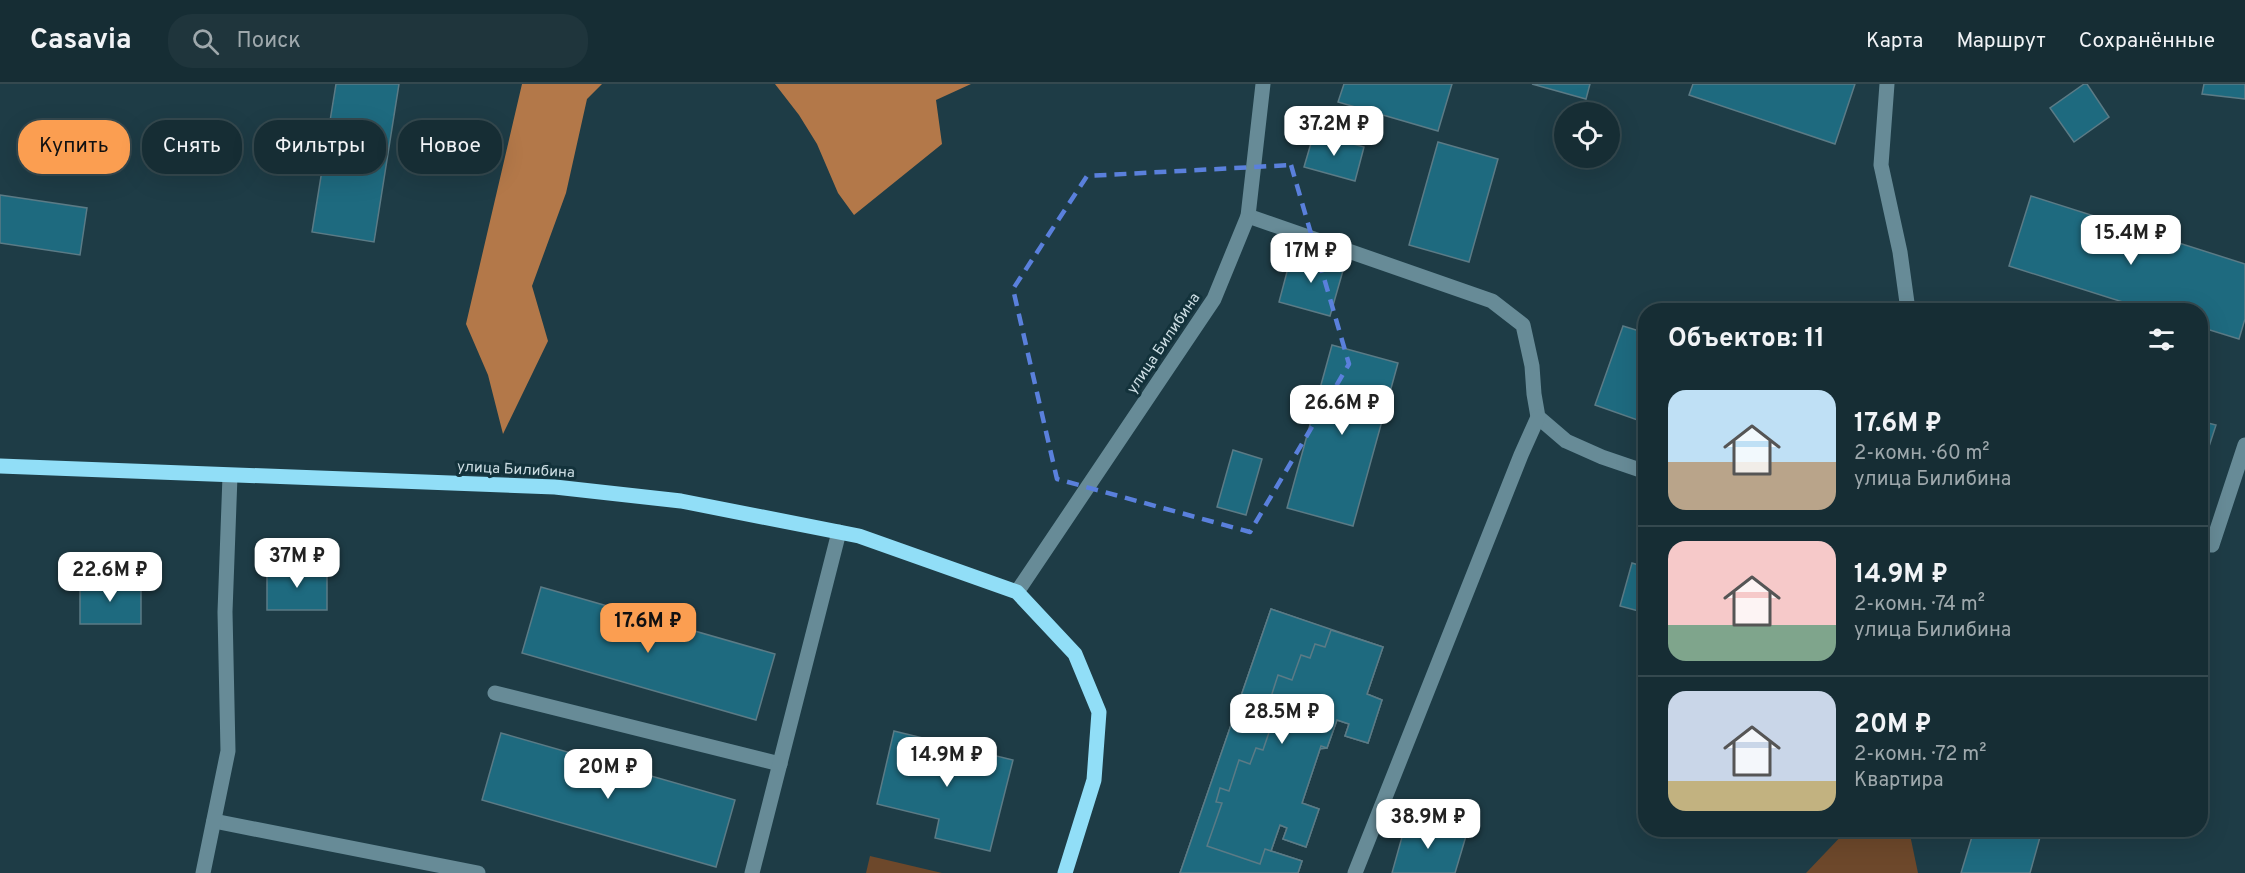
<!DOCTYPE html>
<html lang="ru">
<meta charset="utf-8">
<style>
:root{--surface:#162d34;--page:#1f353c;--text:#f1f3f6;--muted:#9ea8ac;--line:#35494f;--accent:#fb9e51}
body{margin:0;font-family:Overpass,sans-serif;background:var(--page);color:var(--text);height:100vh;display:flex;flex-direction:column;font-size:22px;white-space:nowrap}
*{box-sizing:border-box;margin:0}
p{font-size:20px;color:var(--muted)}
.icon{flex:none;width:33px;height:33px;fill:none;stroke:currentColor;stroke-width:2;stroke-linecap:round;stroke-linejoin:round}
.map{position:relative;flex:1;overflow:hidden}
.sheet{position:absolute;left:1638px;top:219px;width:570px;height:534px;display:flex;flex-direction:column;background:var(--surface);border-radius:24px;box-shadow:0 6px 24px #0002,0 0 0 2px var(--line)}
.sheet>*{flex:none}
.top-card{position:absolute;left:18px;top:36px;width:570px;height:54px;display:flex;gap:12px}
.fabs{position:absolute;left:1554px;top:18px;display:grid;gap:12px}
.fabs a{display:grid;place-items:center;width:66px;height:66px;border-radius:50%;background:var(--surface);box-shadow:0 6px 24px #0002,0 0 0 2px var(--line);font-size:30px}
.price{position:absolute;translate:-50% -51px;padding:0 14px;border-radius:12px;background:#fff;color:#222;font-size:20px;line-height:39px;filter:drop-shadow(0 2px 3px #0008)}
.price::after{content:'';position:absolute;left:50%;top:36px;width:18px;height:14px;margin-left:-9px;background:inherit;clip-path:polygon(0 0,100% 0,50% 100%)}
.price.active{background:var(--accent);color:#111}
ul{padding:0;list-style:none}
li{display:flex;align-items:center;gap:18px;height:150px;padding:0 30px}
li+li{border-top:2px solid var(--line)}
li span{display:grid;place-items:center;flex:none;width:168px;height:120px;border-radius:18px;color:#555}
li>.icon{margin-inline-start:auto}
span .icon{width:72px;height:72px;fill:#fffc;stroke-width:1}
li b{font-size:26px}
h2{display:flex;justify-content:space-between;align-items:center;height:72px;padding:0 30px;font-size:26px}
.tag{padding:0 21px;border-radius:24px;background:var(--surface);box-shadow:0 6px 24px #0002,0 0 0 2px var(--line);font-size:21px;line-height:54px}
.tag.active{background:var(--accent);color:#111}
header{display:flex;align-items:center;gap:36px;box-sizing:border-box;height:84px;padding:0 30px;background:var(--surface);border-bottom:2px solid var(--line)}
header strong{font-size:28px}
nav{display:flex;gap:33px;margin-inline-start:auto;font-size:21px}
.search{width:420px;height:54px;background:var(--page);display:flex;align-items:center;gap:15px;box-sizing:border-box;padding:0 21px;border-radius:24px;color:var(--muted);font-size:22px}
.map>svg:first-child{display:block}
.green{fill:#6d482b}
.water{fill:#b37849}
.building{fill:#1e6a7f;stroke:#5b7b86;stroke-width:1.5}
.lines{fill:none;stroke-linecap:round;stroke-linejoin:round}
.minor{stroke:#678b97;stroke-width:15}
.major{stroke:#91def7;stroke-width:15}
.marked{fill:none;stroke:#5a80dc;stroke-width:4.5;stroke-dasharray:12 8;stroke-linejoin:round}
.labels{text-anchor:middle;stroke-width:6;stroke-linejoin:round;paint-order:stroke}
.street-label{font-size:15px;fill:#ccdde3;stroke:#13323b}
</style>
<header>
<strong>Casavia</strong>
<div class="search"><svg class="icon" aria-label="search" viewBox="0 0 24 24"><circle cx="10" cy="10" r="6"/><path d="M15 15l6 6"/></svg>Поиск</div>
<nav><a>Карта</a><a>Маршрут</a><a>Сохранённые</a></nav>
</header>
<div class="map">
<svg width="2245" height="789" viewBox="0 0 2245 789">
<rect width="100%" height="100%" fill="#1e3c46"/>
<g class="green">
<polygon points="1847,746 1909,746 1918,789 1806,789"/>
<polygon points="870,772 942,789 866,789"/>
</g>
<g class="water">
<polygon points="522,0 602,0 587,15 566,109 532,202 548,257 503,350 488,291 466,240"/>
<polygon points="775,0 971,0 936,16 942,60 854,131 838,109 817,60 799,31"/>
</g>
<g class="building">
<polygon points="336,0 399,0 374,158 312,148"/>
<polygon points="1344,0 1452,0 1438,47 1338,18"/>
<polygon points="1532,0 1590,0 1586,15"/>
<polygon points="1693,0 1855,0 1835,60 1689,11"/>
<polygon points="2084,0 2087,0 2109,33 2074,58 2050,24"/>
<polygon points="2204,0 2245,0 2245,15 2202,10"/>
<polygon points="1314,49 1364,63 1355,97 1304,83"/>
<polygon points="1438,58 1498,75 1469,178 1409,161"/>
<polygon points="0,111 87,124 80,171 0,159"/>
<polygon points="2031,112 2245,180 2245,235 2239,255 2200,243 2200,226 2148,226 2009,182"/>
<polygon points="1292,169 1344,183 1330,232 1279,218"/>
<polygon points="1623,242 1646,249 1646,339 1595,321"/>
<polygon points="1332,261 1398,279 1353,442 1287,424"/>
<polygon points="2200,337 2216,341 2200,390"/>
<polygon points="1233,366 1262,375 1246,431 1217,423"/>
<polygon points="1632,479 1646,483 1646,529 1620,522"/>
<rect x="267" y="484" width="60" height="42"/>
<rect x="80" y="498" width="61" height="42"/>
<polygon points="541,503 775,570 756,636 522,569"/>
<polygon points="1271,525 1331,546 1325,563 1315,560 1310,574 1301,571 1292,596 1278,591 1270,616 1279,619 1263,666 1256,664 1250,680 1239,676 1229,707 1220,704 1216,718 1222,719 1207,762 1260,780 1265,765 1302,777 1298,789 1180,789"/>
<polygon points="1271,525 1383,563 1367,610 1382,616 1368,659 1345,652 1349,640 1337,636 1327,664 1320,665 1302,719 1319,725 1306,763 1283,755 1287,744 1280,741 1271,767 1302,777 1298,789 1180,789"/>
<polygon points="1331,546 1383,563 1367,610 1382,616 1368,659 1345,652 1349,640 1337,636 1327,664 1321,662 1302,719 1319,725 1306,763 1283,755 1287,744 1280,741 1271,767 1265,765 1260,780 1207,762 1222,719 1216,718 1220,704 1229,707 1239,676 1250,680 1256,664 1263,666 1279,619 1270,616 1278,591 1292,596 1301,571 1310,574 1315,560 1325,563"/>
<polygon points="894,647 1013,676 990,767 935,754 939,735 877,720"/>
<polygon points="501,649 735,716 716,783 482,716"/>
<polygon points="1407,735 1466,752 1455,789 1392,789"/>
<polygon points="1974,746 2042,746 2030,789 1961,789"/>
</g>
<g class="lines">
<g class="minor">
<polyline points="1887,0 1881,81 1900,168 1908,226"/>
<polyline points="1248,132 1492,217 1523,241 1532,282 1534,310 1538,333 1566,357 1602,373 1646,388"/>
<polyline points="2200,456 2212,461 2245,361"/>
<polyline points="1017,508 1214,215 1248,132 1263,0"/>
<polyline points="495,609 780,680"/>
<polyline points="214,737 478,789"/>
<polyline points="203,789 228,667 225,528 230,392"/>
<polyline points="752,789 839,448"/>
<polyline points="1355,789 1521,371 1538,333"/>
</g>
<polyline class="major" points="0,382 555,403 681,417 859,452 1017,508 1075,570 1099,628 1094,696 1065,789"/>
</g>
<path class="marked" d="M 1291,81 L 1349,280 L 1250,448 L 1057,395 L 1013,205 L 1087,92 Z"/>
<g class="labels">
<g class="street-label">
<text transform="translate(1163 259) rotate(-56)" y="5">улица Билибина</text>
<text transform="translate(516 385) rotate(3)" y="5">улица Билибина</text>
</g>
</g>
</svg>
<div class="fabs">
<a><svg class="icon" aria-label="locate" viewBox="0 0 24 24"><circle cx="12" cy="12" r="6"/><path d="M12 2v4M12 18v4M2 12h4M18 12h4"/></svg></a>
</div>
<b class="price" style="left:1334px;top:73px">37.2M ₽</b>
<b class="price" style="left:2131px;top:182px">15.4M ₽</b>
<b class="price" style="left:1311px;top:200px">17M ₽</b>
<b class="price" style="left:1342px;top:352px">26.6M ₽</b>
<b class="price" style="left:297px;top:505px">37M ₽</b>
<b class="price" style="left:110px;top:519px">22.6M ₽</b>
<b class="price active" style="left:648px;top:570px">17.6M ₽</b>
<b class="price" style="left:1282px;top:661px">28.5M ₽</b>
<b class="price" style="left:947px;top:704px">14.9M ₽</b>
<b class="price" style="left:608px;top:716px">20M ₽</b>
<b class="price" style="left:1428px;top:766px">38.9M ₽</b>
<div class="top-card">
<a class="tag active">Купить</a>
<a class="tag">Снять</a>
<a class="tag">Фильтры</a>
<a class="tag">Новое</a>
</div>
<section class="sheet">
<h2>Объектов: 11<svg class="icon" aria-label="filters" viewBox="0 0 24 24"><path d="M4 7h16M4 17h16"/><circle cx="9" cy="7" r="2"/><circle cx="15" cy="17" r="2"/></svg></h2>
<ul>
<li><span style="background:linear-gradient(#bfe0f5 60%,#b9a48a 0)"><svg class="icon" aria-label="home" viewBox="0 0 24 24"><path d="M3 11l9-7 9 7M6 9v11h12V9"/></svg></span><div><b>17.6M ₽</b><p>2-комн. · 60 m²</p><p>улица Билибина</p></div></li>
<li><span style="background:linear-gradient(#f6c9c9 70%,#7fa58c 0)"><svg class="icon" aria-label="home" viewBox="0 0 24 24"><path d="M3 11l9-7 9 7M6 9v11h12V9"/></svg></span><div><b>14.9M ₽</b><p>2-комн. · 74 m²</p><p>улица Билибина</p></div></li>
<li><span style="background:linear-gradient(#c9d6e8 75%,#c2b280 0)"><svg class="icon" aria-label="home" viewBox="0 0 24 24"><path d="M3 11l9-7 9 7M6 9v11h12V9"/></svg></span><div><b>20M ₽</b><p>2-комн. · 72 m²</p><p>Квартира</p></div></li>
</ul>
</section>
</div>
